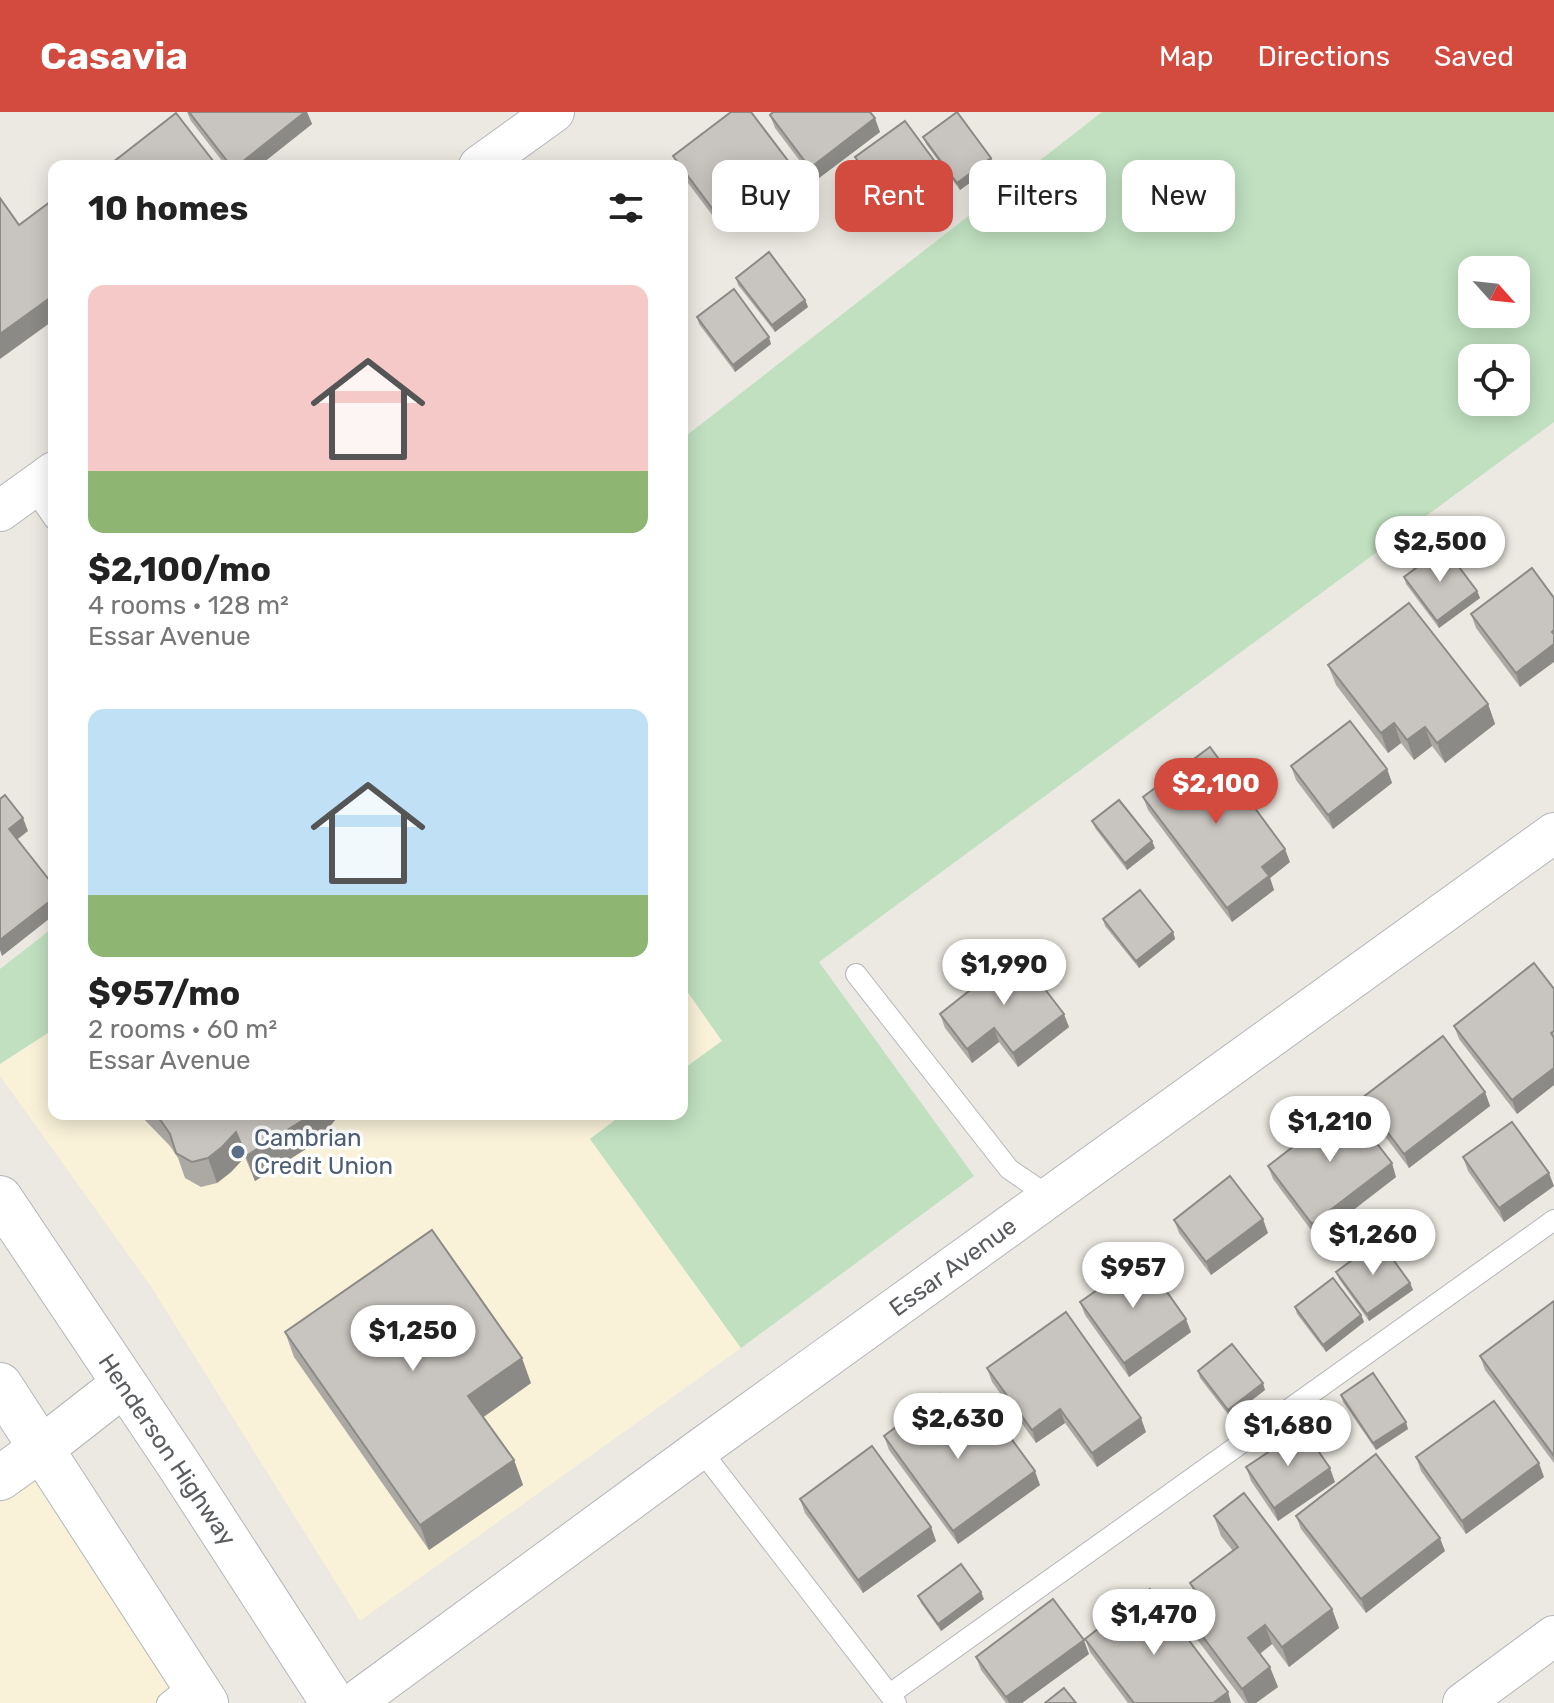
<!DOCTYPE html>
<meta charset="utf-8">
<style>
:root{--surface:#fff;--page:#f6f6f6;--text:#222;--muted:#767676;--accent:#d34a3f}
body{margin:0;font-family:Rubik,sans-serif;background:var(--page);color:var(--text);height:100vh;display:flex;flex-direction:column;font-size:30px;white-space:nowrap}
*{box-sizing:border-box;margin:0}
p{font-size:26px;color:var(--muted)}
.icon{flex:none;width:44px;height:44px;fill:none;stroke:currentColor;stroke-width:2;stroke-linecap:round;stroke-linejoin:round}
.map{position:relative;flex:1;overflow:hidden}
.drawer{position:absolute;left:48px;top:48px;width:640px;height:960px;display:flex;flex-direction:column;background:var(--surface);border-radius:16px;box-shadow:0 4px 20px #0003}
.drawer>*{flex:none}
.hud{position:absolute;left:712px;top:48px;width:722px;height:72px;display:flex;gap:16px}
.needle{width:52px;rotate:117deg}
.buttons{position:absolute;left:1458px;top:144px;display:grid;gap:16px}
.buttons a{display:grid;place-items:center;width:72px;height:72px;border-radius:16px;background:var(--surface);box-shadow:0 4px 20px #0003;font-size:40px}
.price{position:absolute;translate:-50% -68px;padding:0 18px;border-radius:28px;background:#fff;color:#222;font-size:26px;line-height:52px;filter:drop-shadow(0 2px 4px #0008)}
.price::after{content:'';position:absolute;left:50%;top:48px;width:24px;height:18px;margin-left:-12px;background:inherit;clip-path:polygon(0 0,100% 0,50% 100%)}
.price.selected{background:var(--accent);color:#fff}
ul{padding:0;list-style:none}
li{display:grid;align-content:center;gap:16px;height:424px;padding:0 40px}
li span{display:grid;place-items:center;height:248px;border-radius:16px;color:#555}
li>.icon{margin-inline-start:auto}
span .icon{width:144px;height:144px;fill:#fffc;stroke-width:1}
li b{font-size:34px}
h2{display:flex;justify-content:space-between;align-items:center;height:96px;padding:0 40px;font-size:34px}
.pill{padding:0 28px;border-radius:16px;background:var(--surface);box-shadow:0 4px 20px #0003;font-size:28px;line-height:72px}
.pill.selected{background:var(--accent);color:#fff}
header{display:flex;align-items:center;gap:48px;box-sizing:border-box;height:112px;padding:0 40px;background:var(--accent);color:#fff}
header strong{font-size:38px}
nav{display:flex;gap:44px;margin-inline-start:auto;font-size:28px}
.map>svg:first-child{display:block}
.commercial{fill:#f9f1d8}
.park{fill:#c0e0c0;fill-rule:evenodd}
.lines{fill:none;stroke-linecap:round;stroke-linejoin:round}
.service-casing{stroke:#b4b7ba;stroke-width:22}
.minor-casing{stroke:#b4b7ba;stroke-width:42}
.tertiary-casing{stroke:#b4b7ba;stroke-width:46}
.secondary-casing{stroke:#b3b6ba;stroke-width:46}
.service{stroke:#fff;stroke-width:20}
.minor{stroke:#fff;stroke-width:40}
.tertiary{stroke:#fff;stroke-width:44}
.secondary{stroke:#fff;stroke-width:44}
.wall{fill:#aca9a5}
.shaded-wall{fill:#8c8a86}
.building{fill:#c8c5c0;stroke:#8c8a86;stroke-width:2}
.service-dot{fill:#5c6f8a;stroke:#fff;stroke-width:3}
.labels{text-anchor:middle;stroke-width:7;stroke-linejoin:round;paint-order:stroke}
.service-label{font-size:24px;fill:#4e5e75;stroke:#fff;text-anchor:start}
.street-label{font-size:24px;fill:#5a5d60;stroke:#fff}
</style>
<header>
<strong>Casavia</strong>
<nav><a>Map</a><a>Directions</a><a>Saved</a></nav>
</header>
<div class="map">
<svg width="1554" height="1591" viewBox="0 0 1554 1591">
<rect width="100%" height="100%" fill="#ebe9e1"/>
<g class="commercial">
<polygon points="682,872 722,929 682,958"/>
<polygon points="54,917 54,1002 623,1002 590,1027 741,1236 360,1509 150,1173 0,964 0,952"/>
<polygon points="40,1362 188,1591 0,1591 0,1390"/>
</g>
<g class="park">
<path d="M 1102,0 L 1554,0 L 1554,310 L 819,850 L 974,1064 L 741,1236 L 590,1027 L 623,1002 L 682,1002 L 682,958 L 722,929 L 682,872 L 682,327 ZM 1472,158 L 1516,158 L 1516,202 L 1472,202 ZM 1472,246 L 1516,246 L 1516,290 L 1472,290 Z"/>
<polygon points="54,815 54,917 0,952 0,857"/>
</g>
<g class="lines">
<g class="service-casing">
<g id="service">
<polyline points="33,376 54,407"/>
<polyline points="856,862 1009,1057 1050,1085"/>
<polyline points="700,1337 896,1591"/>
<polyline points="890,1582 1554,1108"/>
<polyline points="167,1591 193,1570"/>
</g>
</g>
<g class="minor-casing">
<g id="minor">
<polyline points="479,54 554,0"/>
<polyline points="0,399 54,360"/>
<polyline points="354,1591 700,1337 1554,721"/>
<polyline points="1463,1591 1554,1524"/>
</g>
</g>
<g class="tertiary-casing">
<polyline id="tertiary" points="0,1366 42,1336 124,1272"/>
</g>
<g class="secondary-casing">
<g id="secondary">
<polyline points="0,1086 179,1353 333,1591"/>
<polyline points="0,1273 206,1591"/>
</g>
</g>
<use href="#service" class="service"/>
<use href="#minor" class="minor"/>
<use href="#tertiary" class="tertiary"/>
<use href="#secondary" class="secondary"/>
</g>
<g class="wall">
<polygon points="187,0 307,0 312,12 259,54 226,54 191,9"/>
<polygon points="770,3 880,20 815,69 775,16"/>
<polygon points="923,25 991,46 994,53 960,78 926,32"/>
<polygon points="673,44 796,68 725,120 682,63 682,54 677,54"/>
<polygon points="855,45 941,65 892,101 860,59"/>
<polygon points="736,166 805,188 808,195 775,220 738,173"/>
<polygon points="697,205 771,232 735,260 699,212"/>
<polygon points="1404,465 1477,479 1480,486 1439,516 1406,472"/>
<polygon points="1554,486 1520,575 1476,516 1471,502"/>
<polygon points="1328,553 1488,592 1495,612 1445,651 1432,634 1414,648 1401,631 1388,641 1336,573"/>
<polygon points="1291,654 1387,657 1392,671 1333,717 1296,668"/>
<polygon points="1143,685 1290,750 1270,766 1274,778 1232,810 1148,698"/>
<polygon points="1092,709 1155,736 1127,758 1095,716"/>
<polygon points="1103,807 1173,820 1175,827 1139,856 1105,814"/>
<polygon points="1554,877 1554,973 1517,1002 1459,927 1454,914"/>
<polygon points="940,902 1069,915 1018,955 999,930 972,951 945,916"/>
<polygon points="1485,980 1490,994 1409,1056 1367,1000 1362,986"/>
<polygon points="139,1002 340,1002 317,1030 255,1069 245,1045 231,1060 217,1071 201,1075 185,1066 178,1046 170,1034"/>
<polygon points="1463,1045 1554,1074 1504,1110 1468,1059"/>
<polygon points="1268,1054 1396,1065 1317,1126 1273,1067"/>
<polygon points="1174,1108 1268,1121 1211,1163 1179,1121"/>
<polygon points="1336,1160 1410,1171 1413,1178 1369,1209 1339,1167"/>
<polygon points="1554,1189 1554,1351 1485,1258 1480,1244"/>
<polygon points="1080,1190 1191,1220 1129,1265 1085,1203"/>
<polygon points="1295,1195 1361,1203 1364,1210 1326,1240 1297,1202"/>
<polygon points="285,1220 531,1271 483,1305 514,1348 523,1373 429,1438 294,1245"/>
<polygon points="987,1256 1146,1320 1097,1355 1065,1311 1036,1331 992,1270"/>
<polygon points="1198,1259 1265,1278 1230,1305 1200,1266"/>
<polygon points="1341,1283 1408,1317 1376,1338 1343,1290"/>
<polygon points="884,1324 972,1324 1040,1373 958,1432 889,1338"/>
<polygon points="1416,1345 1544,1365 1466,1422 1421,1359"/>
<polygon points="1246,1355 1335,1370 1278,1409 1251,1369"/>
<polygon points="800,1387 931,1415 936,1429 863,1481 805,1401"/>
<polygon points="1214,1404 1332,1497 1339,1516 1289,1555 1272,1532 1260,1542 1278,1575 1256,1591 1245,1591 1193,1522 1186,1502 1199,1493 1190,1471 1233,1439 1221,1424"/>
<polygon points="1296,1404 1445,1439 1366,1501 1301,1417"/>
<polygon points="918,1484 984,1487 941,1519 921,1491"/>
<polygon points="1085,1527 1231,1591 1128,1591 1090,1540"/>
<polygon points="1089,1542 1022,1591 1006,1591 981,1558 976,1545"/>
</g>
<g class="shaded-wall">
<polygon points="305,0 307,0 312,12 259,54 237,54"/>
<polygon points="875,6 880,20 815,69 810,56"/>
<polygon points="991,46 994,53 960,78 957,71"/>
<polygon points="936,51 941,65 892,101 887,88"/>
<polygon points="792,54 796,68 725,120 720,107"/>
<polygon points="683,121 688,135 682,140 682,123"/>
<polygon points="682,172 687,185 682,189"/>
<polygon points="54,183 54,208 0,247 0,222"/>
<polygon points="805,188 808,195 775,220 772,213"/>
<polygon points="769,225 771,232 735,260 733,253"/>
<polygon points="1477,479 1480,486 1439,516 1437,509"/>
<polygon points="1554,532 1554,550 1520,575 1516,561"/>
<polygon points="1488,592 1495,612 1445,651 1437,631"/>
<polygon points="1394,611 1401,631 1388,641 1381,621"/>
<polygon points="1425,615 1432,634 1414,648 1407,628"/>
<polygon points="1387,657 1392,671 1333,717 1328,703"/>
<polygon points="23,706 28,719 14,730 9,717"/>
<polygon points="1152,729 1155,736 1127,758 1125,751"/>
<polygon points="1285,737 1290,750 1270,766 1274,778 1232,810 1227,796 1262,755"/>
<polygon points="54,786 54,803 2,844 0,838 0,828"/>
<polygon points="1173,820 1175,827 1139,856 1136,849"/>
<polygon points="1064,902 1069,915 1018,955 1013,941"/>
<polygon points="994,916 999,930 972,951 967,937"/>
<polygon points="1554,956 1554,973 1517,1002 1512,988"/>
<polygon points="1485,980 1490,994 1409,1056 1404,1042"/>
<polygon points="310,1002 340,1002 317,1030 255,1069 246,1044"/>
<polygon points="236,1020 245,1045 231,1060 217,1071 208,1046"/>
<polygon points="1392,1051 1396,1065 1317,1126 1312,1112"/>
<polygon points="1549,1061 1554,1074 1504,1110 1499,1096"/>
<polygon points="1263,1107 1268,1121 1211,1163 1206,1150"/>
<polygon points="1410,1171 1413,1178 1369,1209 1367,1202"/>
<polygon points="1361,1203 1364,1210 1326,1240 1323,1233"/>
<polygon points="1186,1207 1191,1220 1129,1265 1124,1251"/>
<polygon points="522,1246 531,1271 478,1309 468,1284"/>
<polygon points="1263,1271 1265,1278 1230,1305 1228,1298"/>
<polygon points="1060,1297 1065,1311 1036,1331 1032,1318"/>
<polygon points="1141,1306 1146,1320 1097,1355 1092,1341"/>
<polygon points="1406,1310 1408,1317 1376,1338 1373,1331"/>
<polygon points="514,1348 523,1373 429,1438 420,1413"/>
<polygon points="1539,1351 1544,1365 1466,1422 1462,1409"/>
<polygon points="1330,1356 1335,1370 1278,1409 1274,1396"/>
<polygon points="1035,1359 1040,1373 958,1432 953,1419"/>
<polygon points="931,1415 936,1429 863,1481 858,1468"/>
<polygon points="1440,1426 1445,1439 1366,1501 1361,1487"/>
<polygon points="981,1480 984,1487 941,1519 938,1512"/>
<polygon points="1332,1497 1339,1516 1289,1555 1282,1535"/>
<polygon points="1265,1513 1272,1532 1255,1545 1248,1526"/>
<polygon points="1084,1528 1089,1542 1022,1591 1009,1591 1006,1585"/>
<polygon points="1270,1555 1278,1575 1256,1591 1248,1591 1242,1577"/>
<polygon points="1228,1580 1231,1591 1213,1591"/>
</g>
<g class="building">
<polygon points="189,0 305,0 237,54 231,54"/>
<polygon points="731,0 751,0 792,54 720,107 673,44"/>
<polygon points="773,0 870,0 875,6 810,56 770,3"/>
<polygon points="957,0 991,46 957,71 923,25"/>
<polygon points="176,1 217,54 108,54"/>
<polygon points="905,9 936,51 887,88 855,45"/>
<polygon points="0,86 19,113 54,87 54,183 0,222"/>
<polygon points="769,140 805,188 772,213 736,166"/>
<polygon points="734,177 769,225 733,253 697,205"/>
<polygon points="1444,435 1477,479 1437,509 1404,465"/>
<polygon points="1532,456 1554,486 1554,518 1552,520 1554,522 1554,532 1516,561 1471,502"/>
<polygon points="1409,491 1488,592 1437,631 1425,615 1407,628 1394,611 1381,621 1328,553"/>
<polygon points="1350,609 1387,657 1328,703 1291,654"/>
<polygon points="1210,635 1285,737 1262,755 1269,764 1227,796 1143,685"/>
<polygon points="5,683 23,706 9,717 54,774 54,786 0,828 0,687"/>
<polygon points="1119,688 1152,729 1125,751 1092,709"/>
<polygon points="1140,778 1173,820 1136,849 1103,807"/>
<polygon points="1017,841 1064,902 1013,941 994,916 967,937 940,902"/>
<polygon points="1534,851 1554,877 1554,919 1551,921 1554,926 1554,956 1512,988 1454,914"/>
<polygon points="1443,924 1485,980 1404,1042 1362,986"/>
<polygon points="1347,993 1392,1051 1312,1112 1268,1054"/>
<polygon points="154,1002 310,1002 308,1005 246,1044 236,1020 222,1035 208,1046 192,1050 176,1041 170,1022 161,1009"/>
<polygon points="1512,1010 1549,1061 1499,1096 1463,1045"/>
<polygon points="1230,1064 1263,1107 1206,1150 1174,1108"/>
<polygon points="432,1118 522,1246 468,1284 514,1348 420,1413 285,1220"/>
<polygon points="1379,1128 1410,1171 1367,1202 1336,1160"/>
<polygon points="1143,1146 1186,1207 1124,1251 1080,1190"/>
<polygon points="1333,1166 1361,1203 1323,1233 1295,1195"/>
<polygon points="1554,1189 1554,1344 1480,1244"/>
<polygon points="1066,1200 1141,1306 1092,1341 1060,1297 1032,1318 987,1256"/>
<polygon points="1232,1232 1263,1271 1228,1298 1198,1259"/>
<polygon points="1373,1261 1406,1310 1373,1331 1341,1283"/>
<polygon points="940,1282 972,1324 996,1306 1035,1359 953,1419 884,1324"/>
<polygon points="1494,1289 1539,1351 1462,1409 1416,1345"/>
<polygon points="1303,1317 1330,1356 1274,1396 1246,1355"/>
<polygon points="872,1334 931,1415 858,1468 800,1387"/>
<polygon points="1376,1342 1440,1426 1361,1487 1296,1404"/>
<polygon points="1244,1381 1332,1497 1282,1535 1265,1513 1248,1526 1270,1555 1242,1577 1186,1502 1203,1489 1190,1471 1238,1435 1214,1404"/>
<polygon points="961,1452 981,1480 938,1512 918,1484"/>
<polygon points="1150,1477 1228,1580 1213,1591 1134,1591 1085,1527"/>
<polygon points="1053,1487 1084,1528 1006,1585 976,1545"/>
<polygon points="1064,1576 1076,1591 1045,1591"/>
</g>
<circle class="service-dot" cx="238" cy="1040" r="8"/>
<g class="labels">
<g class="service-label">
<text x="254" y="1034">Cambrian<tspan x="254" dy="28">Credit Union</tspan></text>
</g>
<g class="street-label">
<text transform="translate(953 1155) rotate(-36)" y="8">Essar Avenue</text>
<text transform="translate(167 1338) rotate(56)" y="8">Henderson Highway</text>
</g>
</g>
</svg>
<div class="buttons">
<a><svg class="needle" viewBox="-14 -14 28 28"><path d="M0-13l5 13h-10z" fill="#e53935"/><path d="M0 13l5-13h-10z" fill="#767676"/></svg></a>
<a><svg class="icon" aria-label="locate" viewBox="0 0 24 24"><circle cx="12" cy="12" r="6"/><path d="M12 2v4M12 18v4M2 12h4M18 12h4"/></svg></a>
</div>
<b class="price" style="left:1440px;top:472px">$2,500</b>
<b class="price selected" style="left:1216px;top:714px">$2,100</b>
<b class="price" style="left:1004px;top:895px">$1,990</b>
<b class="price" style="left:1330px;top:1052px">$1,210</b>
<b class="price" style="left:1373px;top:1165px">$1,260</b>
<b class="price" style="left:1133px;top:1198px">$957</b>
<b class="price" style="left:413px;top:1261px">$1,250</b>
<b class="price" style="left:958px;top:1349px">$2,630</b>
<b class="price" style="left:1288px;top:1356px">$1,680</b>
<b class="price" style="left:1154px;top:1545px">$1,470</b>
<div class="hud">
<a class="pill">Buy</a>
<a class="pill selected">Rent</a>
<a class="pill">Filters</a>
<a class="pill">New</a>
</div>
<section class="drawer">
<h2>10 homes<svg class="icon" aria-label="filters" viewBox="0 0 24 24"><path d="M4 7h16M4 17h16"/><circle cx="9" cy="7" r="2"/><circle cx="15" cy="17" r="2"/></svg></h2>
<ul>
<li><span style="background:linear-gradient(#f6c9c9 75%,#8fb573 0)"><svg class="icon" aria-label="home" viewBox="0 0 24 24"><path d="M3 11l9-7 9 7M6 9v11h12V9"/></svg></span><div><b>$2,100/mo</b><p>4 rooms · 128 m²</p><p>Essar Avenue</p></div></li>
<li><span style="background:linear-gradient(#bfe0f5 75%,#8fb573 0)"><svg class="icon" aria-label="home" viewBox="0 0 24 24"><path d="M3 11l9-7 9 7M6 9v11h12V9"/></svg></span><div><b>$957/mo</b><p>2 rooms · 60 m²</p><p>Essar Avenue</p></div></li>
</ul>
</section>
</div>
